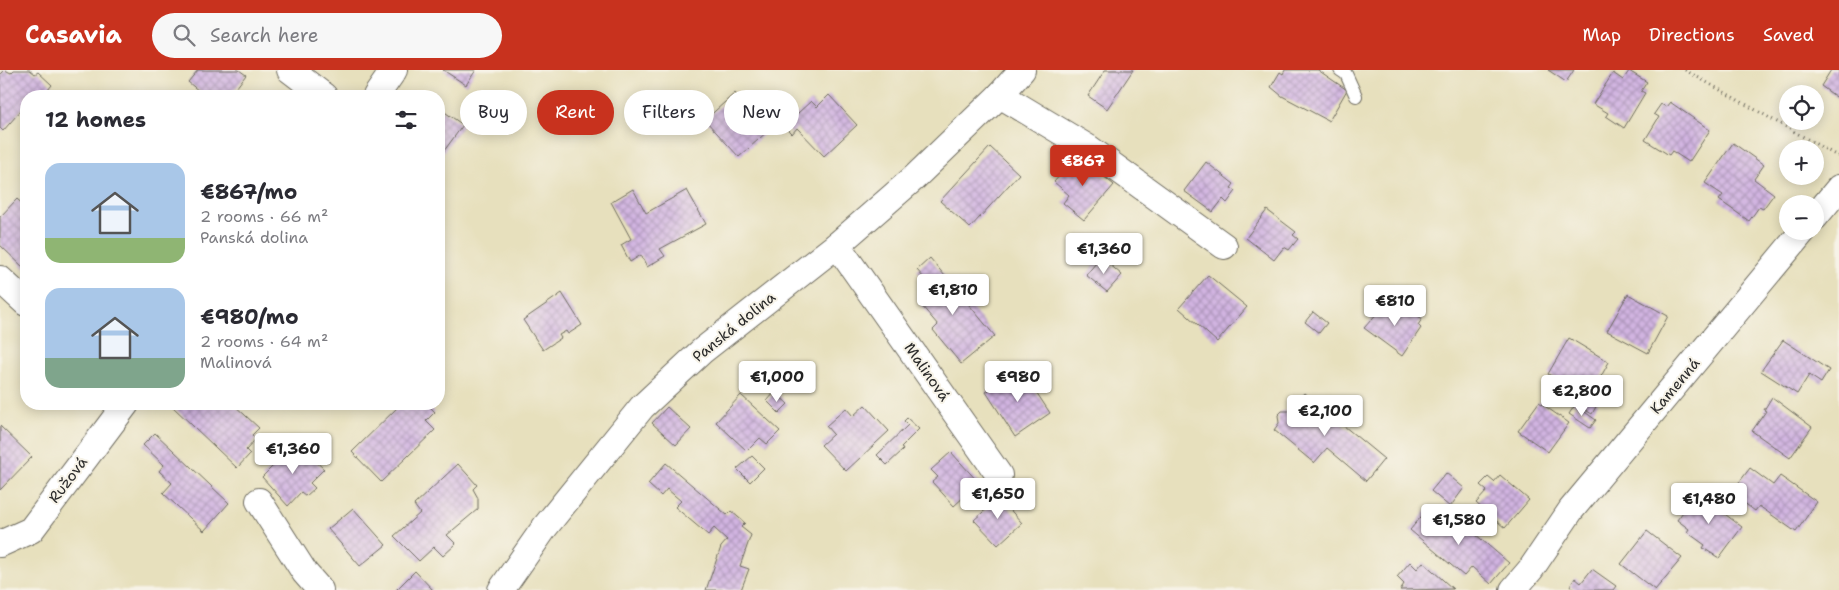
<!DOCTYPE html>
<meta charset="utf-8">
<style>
:root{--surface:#fff;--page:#f7f7f7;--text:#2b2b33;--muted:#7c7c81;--accent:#c8321e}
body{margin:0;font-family:"Shantell Sans",sans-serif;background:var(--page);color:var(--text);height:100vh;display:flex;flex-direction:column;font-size:19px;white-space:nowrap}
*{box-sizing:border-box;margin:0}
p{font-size:16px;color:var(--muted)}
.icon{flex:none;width:28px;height:28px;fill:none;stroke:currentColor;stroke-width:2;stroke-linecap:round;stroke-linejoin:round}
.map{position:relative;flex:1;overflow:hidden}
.sheet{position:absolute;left:20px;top:20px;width:425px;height:320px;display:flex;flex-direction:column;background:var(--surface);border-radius:20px;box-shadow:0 2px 12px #0003}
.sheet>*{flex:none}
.top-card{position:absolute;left:460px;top:20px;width:475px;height:45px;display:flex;gap:10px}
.fabs{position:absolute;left:1779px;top:15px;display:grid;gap:10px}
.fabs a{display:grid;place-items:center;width:45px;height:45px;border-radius:50%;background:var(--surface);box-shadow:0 2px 12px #0003;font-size:25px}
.price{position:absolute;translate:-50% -42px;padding:0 11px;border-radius:5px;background:#fff;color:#222;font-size:16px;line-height:32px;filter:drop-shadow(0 1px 2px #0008)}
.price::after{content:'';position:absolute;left:50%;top:30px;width:15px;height:11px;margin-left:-8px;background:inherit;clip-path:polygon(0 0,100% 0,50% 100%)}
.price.active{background:var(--accent);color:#fff}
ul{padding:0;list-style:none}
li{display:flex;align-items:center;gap:15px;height:125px;padding:0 25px}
li span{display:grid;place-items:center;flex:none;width:140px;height:100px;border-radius:15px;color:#555}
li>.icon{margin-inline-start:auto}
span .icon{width:60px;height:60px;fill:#fffc;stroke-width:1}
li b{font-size:21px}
h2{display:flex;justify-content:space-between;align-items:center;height:60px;padding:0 25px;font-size:21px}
.tag{padding:0 18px;border-radius:22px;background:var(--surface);box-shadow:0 2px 12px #0003;font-size:18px;line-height:45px}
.tag.active{background:var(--accent);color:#fff}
header{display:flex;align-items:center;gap:30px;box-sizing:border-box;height:70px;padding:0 25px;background:var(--accent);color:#fff}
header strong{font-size:24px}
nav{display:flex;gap:28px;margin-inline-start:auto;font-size:18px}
.search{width:350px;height:45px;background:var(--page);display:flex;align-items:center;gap:12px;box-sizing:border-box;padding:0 18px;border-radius:28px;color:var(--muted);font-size:19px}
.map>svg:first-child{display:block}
.building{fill:url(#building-cross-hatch)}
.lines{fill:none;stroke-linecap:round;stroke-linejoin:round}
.service-casing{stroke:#6d6a5e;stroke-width:14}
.minor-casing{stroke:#6d6a5e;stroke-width:28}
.path{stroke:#6d6a5e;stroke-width:3;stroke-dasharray:1 4;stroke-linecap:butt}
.service{stroke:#fff;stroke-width:12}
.minor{stroke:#fff;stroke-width:26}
.labels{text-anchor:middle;stroke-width:4;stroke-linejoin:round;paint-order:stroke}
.street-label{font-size:15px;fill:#2b2b2b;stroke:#f7f3e8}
</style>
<header>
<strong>Casavia</strong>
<div class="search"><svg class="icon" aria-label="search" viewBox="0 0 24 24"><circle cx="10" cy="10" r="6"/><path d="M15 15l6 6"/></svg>Search here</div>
<nav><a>Map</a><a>Directions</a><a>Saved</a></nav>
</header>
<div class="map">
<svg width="1839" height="520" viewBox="0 0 1839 520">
<defs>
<pattern id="building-cross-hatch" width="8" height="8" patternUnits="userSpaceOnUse" patternTransform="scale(1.25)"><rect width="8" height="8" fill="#d1b4e1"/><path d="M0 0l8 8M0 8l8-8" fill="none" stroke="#aa93b7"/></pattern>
</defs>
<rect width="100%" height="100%" fill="#f7f3e8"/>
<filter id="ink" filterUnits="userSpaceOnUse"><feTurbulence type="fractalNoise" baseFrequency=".02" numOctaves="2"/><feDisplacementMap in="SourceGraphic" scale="10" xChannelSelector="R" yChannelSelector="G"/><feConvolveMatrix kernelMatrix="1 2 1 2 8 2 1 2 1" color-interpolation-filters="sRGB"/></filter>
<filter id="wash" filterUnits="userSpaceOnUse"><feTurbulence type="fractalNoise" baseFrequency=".0096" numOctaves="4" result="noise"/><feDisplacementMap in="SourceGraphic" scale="20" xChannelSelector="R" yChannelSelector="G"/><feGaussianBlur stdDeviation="1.12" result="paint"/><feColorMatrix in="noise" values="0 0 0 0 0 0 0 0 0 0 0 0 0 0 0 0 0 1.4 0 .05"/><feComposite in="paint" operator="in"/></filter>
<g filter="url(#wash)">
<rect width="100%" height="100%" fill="#e7e0bd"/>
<g id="blocks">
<g class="building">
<polygon points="5,0 11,3 14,0 30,0 35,4 38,2 52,15 43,26 26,26 26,42 23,38 3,61 0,58 0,5"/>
<polygon points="198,0 239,0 246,5 230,26 205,26 188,12"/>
<polygon points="443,0 476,0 466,15"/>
<polygon points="1105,0 1133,0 1107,39 1088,26"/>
<polygon points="1285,0 1318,0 1347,20 1329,51 1282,26 1271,17 1280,2 1283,4"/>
<polygon points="1548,0 1574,0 1566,12"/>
<polygon points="1831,0 1839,0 1839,29 1821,16"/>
<polygon points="1629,1 1647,12 1641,21 1645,23 1624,58 1606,46 1608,43 1593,34 1613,3 1623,10"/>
<polygon points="735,23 769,60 739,87 705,50"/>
<polygon points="829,25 857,55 824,86 797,58 792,64 784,56 811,31 817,37"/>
<polygon points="1670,32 1710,60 1689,92 1672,81 1669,85 1645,70 1659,47 1654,44 1661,34 1666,37"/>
<polygon points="439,38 463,55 441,85 439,84"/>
<polygon points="1733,73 1764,95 1754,109 1774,124 1763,139 1759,137 1749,151 1719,130 1723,125 1705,113"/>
<polygon points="990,77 1019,104 970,158 940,131"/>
<polygon points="1078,85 1114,115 1084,150 1063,133 1069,125 1054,112"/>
<polygon points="1206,92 1234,114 1231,118 1236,121 1227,133 1223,129 1213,142 1184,121"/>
<polygon points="633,119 646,143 687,120 706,154 660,179 665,186 647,197 641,185 630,192 621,175 631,169 611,132"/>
<polygon points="17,129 26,137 26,200 0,175 0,147"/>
<polygon points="1267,140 1296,162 1293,165 1298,169 1289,180 1284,177 1274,190 1246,168"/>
<polygon points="1101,187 1122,205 1107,222 1086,205"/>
<polygon points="930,188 995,266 961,294 933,260 938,255 921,235 936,222 917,200"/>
<polygon points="1208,205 1247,237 1217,272 1179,238"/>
<polygon points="562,223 582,255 568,264 566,261 559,265 561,268 543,280 523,250"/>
<polygon points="1628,224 1668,246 1648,283 1607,261"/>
<polygon points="1387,232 1399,241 1404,234 1422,249 1418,255 1421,258 1402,286 1364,258"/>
<polygon points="1313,242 1327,253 1319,263 1305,252"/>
<polygon points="1569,268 1609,292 1589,328 1598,333 1592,344 1572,332 1578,321 1548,304"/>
<polygon points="1783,270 1829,300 1821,313 1809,305 1797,324 1761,301"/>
<polygon points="1021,299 1050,343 1015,367 986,322"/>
<polygon points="775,322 788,334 779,343 767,331"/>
<polygon points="1304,323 1384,389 1366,411 1327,378 1314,393 1274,360 1279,353 1278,345 1282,341 1289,341"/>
<polygon points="741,325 780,361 767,374 760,368 747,381 716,352"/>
<polygon points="1772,327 1812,357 1790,388 1752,361 1766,341 1764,340"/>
<polygon points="1539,332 1569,353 1548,382 1518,361"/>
<polygon points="164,334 233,334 259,358 252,365 256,369 246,380 250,384 237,398 172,336 164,337"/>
<polygon points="401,334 427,334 435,342 426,351 435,360 381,412 352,382"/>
<polygon points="865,335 889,361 846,401 821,375 833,364 826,356 846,338 853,346"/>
<polygon points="1575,335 1596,350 1590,358 1569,344"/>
<polygon points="667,337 691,359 676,375 652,353"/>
<polygon points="907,348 919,359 901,377 903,380 887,395 877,385 908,355 904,351"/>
<polygon points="0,356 32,387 0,420"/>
<polygon points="155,363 229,433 204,461 163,423 172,413 159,401 164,395 143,375"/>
<polygon points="296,373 324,399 310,413 315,418 306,426 301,422 288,436 262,407"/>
<polygon points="951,382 979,413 954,436 932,412 938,407 931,400"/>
<polygon points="752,386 764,398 750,412 737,399"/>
<polygon points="666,393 727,445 731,441 745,453 741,457 751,465 740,496 749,499 741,520 706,520 721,477 727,470 714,458 708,465 675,437 681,431 667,419 661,426 648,414"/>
<polygon points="458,394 477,415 473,419 478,428 478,439 447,465 456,474 443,486 434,477 419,491 394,466 420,443 414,435"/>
<polygon points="1750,398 1773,415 1780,406 1817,432 1796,462 1759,436 1755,441 1731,423"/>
<polygon points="1446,403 1464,418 1450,437 1431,421"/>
<polygon points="1500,405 1529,430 1505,458 1476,433 1487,421 1480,415 1488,407 1494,412"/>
<polygon points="1697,423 1742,457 1719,488 1703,478 1705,475 1687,462 1689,459 1677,450"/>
<polygon points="996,424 1022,453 998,475 974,450 991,435 988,431"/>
<polygon points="353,438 386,475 360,496 328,459"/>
<polygon points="1447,440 1509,493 1491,514 1472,497 1464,506 1410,460 1426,441 1438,451"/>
<polygon points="1647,461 1682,488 1655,520 1621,494"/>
<polygon points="1410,492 1417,499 1423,492 1453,519 1400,520 1404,514 1397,507"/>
<polygon points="1592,499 1616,516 1613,520 1575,520 1570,516 1575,508 1581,513"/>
<polygon points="415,501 433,520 396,520"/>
</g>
</g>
</g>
<g filter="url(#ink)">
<use href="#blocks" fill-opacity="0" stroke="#6d6a5e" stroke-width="1"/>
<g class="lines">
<g class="service-casing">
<polyline id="service" points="1340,0 1346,4 1356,26"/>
</g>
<g class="minor-casing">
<g id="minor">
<polyline points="290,0 324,26"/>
<polyline points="1000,25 1090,79 1224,176"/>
<polyline points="376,26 394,0"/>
<polyline points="1815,147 1839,118"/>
<polyline points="837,175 999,405"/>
<polyline points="0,209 26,233"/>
<polyline points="259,431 305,503 320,520"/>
<polyline points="0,474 31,460 126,334"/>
<polyline points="501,520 545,457 642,337 702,281 837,175 914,108 1000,25 1022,0"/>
<polyline points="1513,520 1531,499 1571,440 1803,161"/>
</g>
</g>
<polyline class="path" points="1685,0 1839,87"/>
<use href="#service" class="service"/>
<use href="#minor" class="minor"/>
</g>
</g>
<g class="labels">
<g class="street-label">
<text transform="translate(734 257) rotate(-39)" y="5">Panská dolina</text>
<text transform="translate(927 302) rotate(55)" y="5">Malinová</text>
<text transform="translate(1675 316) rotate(-50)" y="5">Kamenná</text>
<text transform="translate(68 410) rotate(-53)" y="5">Ružová</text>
</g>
</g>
</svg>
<div class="fabs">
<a><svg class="icon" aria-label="locate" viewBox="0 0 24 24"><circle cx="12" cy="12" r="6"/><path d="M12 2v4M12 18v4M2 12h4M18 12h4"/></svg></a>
<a>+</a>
<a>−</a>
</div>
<b class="price active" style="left:1083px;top:117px">€867</b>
<b class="price" style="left:1104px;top:205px">€1,360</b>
<b class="price" style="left:953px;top:246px">€1,810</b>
<b class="price" style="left:1395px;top:257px">€810</b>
<b class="price" style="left:777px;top:333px">€1,000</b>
<b class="price" style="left:1018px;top:333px">€980</b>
<b class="price" style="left:1582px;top:347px">€2,800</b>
<b class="price" style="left:1325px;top:367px">€2,100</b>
<b class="price" style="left:293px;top:405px">€1,360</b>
<b class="price" style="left:998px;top:450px">€1,650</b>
<b class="price" style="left:1709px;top:455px">€1,480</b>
<b class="price" style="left:1459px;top:476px">€1,580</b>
<div class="top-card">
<a class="tag">Buy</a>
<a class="tag active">Rent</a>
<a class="tag">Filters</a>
<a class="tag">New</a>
</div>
<section class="sheet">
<h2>12 homes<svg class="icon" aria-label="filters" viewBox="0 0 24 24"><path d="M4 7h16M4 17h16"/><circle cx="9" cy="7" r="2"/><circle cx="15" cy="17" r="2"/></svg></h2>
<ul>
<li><span style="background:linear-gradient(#a9c7e8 75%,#8fb573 0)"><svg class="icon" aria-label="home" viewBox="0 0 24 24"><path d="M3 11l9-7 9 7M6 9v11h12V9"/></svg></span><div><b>€867/mo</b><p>2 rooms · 66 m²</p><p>Panská dolina</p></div></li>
<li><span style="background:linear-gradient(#a9c7e8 70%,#7fa58c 0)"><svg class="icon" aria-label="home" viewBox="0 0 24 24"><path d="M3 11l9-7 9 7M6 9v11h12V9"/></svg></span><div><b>€980/mo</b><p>2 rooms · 64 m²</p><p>Malinová</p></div></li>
</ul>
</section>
</div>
